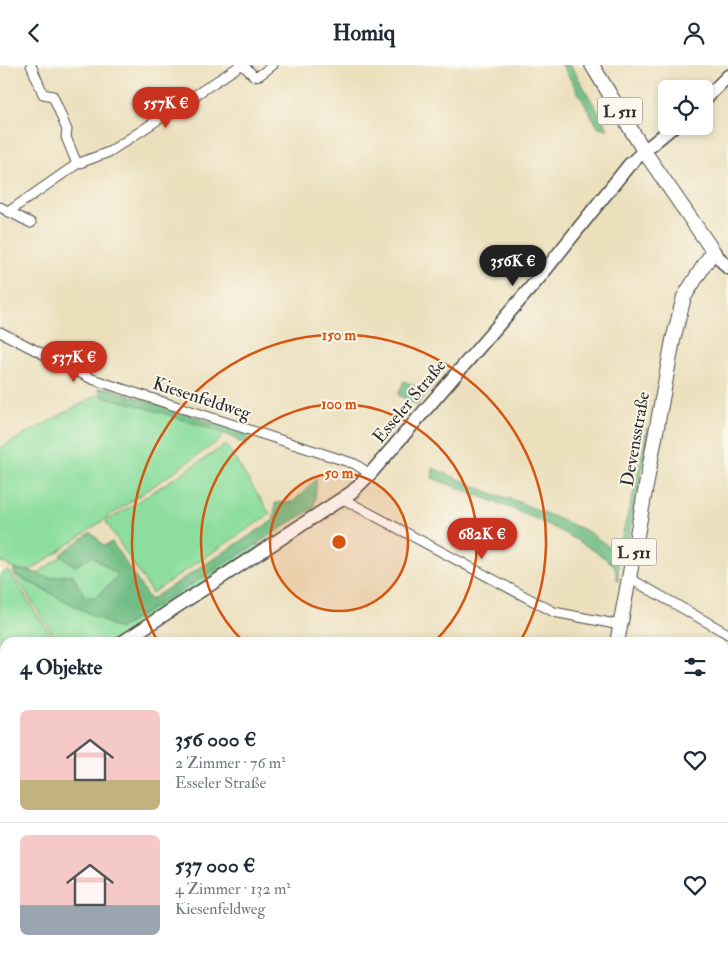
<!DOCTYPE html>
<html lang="de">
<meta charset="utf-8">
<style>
:root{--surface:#fff;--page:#f2f2f3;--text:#1f2937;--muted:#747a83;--line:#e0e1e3;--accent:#c8321e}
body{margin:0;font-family:"IM FELL Double Pica",serif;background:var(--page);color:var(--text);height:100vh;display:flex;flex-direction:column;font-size:19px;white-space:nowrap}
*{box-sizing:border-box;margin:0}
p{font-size:16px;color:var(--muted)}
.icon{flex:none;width:28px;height:28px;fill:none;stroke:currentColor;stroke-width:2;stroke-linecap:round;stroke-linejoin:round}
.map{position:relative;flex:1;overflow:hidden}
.panel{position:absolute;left:0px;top:572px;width:729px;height:321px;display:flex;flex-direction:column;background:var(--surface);border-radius:15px 15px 0 0;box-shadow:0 2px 8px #0003}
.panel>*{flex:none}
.controls{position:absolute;left:658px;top:15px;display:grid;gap:10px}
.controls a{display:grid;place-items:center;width:55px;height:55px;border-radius:8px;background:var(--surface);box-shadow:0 2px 8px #0003;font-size:25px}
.price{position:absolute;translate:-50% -42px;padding:0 11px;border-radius:18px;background:var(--accent);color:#fff;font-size:16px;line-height:32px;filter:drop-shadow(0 1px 2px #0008)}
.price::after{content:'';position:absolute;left:50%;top:30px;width:15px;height:11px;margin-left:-8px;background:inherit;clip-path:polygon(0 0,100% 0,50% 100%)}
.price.current{background:#222;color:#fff}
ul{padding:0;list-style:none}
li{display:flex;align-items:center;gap:15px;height:125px;padding:0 20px}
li+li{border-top:1px solid var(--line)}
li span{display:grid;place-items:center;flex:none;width:140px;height:100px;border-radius:8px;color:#555}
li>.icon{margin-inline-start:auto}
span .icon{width:60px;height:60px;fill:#fffc;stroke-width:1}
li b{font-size:21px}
h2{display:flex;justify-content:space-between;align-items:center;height:60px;padding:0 20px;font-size:21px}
header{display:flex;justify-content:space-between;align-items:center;height:65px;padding:0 20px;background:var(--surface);font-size:22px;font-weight:800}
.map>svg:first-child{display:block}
.green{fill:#8dde9e;stroke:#5c8464}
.forest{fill:#72bd85;stroke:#4e7458}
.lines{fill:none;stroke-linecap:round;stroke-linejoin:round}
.street-casing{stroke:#484641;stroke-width:11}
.secondary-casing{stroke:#484641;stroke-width:15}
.primary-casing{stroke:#484641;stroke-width:16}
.street{stroke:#fff;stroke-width:9}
.secondary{stroke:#fff;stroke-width:12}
.primary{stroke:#fff;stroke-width:14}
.ring{fill:none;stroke:#d5540f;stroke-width:2.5}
.labels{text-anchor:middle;stroke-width:4;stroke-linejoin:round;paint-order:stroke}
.shield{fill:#fbf7ec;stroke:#696865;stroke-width:1}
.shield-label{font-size:16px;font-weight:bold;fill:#2b2b2b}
.street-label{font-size:18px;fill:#2b2b2b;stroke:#fbf7ec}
.centre{fill:#d5540f;stroke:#fbf7ec;stroke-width:2.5}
.ring-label{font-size:15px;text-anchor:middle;font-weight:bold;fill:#d5540f;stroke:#fbf7ec;stroke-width:4;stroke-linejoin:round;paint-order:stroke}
</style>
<header><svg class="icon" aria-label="back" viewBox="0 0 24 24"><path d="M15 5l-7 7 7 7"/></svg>Homiq<svg class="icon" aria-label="person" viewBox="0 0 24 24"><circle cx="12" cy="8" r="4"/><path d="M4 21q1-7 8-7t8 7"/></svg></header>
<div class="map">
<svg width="728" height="893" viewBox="0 0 728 893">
<rect width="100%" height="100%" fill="#fbf7ec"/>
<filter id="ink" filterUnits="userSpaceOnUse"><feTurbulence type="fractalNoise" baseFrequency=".02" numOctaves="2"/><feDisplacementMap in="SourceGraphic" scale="10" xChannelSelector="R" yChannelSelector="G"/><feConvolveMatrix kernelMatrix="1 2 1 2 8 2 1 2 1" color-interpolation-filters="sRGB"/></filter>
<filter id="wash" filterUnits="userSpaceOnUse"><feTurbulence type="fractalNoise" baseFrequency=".0096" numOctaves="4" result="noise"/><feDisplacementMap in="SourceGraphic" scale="20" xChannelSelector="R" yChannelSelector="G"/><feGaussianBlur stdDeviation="1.12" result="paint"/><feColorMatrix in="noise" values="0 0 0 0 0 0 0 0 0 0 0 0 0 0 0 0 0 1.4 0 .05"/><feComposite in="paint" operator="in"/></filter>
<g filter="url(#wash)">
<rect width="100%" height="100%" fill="#ebdfbc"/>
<g class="green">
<polygon points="99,329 104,332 131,337 224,367 220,375 30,506 14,504 0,496 0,383"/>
<polygon points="226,380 270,449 152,528 106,457"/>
<polygon points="258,478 259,482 112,577 58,577 14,509 119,564"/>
<polygon points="62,491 75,501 92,491 120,511 96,532 85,532 72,509 49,513 37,509"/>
<polygon points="8,505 55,577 5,578 5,628 0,631 0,510"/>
</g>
<g class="forest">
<polygon points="562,0 571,0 608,64 598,62"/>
<polygon points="404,316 428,326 417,340 398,330"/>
<path d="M 98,323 L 109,323 L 250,370 L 245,381 C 226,366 210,364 189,357 C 160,347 133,338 104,332 Z"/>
<path d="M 647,363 L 650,367 L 626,486 L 619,482 L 618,517 L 614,500 C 560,458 494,437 432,413 L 433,403 L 494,429 L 517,436 L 587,466 L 608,481 L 619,482 L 636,418 Z"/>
<polygon points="317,413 314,443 119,564 14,509 14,504 30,506 49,513 72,509 85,532 96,532 119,511 92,491 75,501 60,490 91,467 104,481 112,477 150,535 274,455 275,438 293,437"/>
</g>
</g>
<g filter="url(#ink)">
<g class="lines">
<g class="street-casing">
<g id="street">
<polyline points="31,0 43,29 53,31 67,65 66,72 77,99"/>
<polyline points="243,0 254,11 260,10 273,0"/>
<polyline points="0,142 31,158"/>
<polyline points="8,147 77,99 109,87 241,0"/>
<polyline points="0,267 92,314 355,399 370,409"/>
<polyline points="343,434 554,547 620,560"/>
<polyline points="629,513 728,569"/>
<polyline points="0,683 5,685"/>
<polyline points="336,889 339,893"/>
</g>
</g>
<g class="secondary-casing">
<g id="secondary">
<polyline points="704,35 728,11"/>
<polyline points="713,186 728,203"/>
<polyline points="121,578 352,427 370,409 539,213 629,100 644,86 674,61"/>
<polyline points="0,655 5,652"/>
</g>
</g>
<g class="primary-casing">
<g id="primary">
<polyline points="592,0 644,86 713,186 684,232 673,275 617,578"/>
<polyline points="558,893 559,889"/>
</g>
</g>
<use href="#street" class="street"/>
<use href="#secondary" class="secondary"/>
<use href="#primary" class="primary"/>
</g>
</g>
<circle cx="339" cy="477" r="69" fill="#d5540f" fill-opacity=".12"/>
<g class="ring">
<circle cx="339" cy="477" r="69"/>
<path d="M244 577A138 138 0 1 1 434 577"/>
<path d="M158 577A207 207 0 1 1 520 577"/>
</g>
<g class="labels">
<g class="shield">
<rect x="597.5" y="32.5" width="45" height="27" rx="4"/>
<rect x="611.5" y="473.5" width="45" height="27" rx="4"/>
</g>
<g class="shield-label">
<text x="620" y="52">L 511</text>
<text x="634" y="493">L 511</text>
</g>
<g class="street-label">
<text transform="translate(202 333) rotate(18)" y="6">Kiesenfeldweg</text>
<text transform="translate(409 336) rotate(-50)" y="6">Esseler Straße</text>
<text transform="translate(635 374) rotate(-80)" y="6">Devensstraße</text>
</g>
</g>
<circle cx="339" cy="477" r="8" class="centre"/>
<g class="ring-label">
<text x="339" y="275">150 m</text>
<text x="339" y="344">100 m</text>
<text x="339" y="413">50 m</text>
</g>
</svg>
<div class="controls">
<a><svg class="icon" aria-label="locate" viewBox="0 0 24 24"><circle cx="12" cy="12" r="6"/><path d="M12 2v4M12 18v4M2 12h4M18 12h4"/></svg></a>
</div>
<b class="price" style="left:166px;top:64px">557K €</b>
<b class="price current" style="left:513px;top:222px">356K €</b>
<b class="price" style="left:74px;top:318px">537K €</b>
<b class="price" style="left:482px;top:495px">682K €</b>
<section class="panel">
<h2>4 Objekte<svg class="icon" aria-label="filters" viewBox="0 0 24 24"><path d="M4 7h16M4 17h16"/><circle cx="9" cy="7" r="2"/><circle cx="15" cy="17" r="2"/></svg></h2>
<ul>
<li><span style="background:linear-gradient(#f6c9c9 70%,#c2b280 0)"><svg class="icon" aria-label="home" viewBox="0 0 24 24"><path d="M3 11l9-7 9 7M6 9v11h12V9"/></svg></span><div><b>356 000 €</b><p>2 Zimmer · 76 m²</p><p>Esseler Straße</p></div><svg class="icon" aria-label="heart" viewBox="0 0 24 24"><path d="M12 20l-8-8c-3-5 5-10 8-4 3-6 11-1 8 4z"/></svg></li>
<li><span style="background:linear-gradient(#f6c9c9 70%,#9aa5b1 0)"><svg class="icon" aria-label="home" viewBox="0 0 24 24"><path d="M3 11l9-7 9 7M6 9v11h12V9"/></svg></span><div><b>537 000 €</b><p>4 Zimmer · 132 m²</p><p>Kiesenfeldweg</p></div><svg class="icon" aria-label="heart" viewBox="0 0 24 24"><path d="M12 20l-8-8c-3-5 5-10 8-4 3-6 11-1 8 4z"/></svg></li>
</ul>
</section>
</div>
